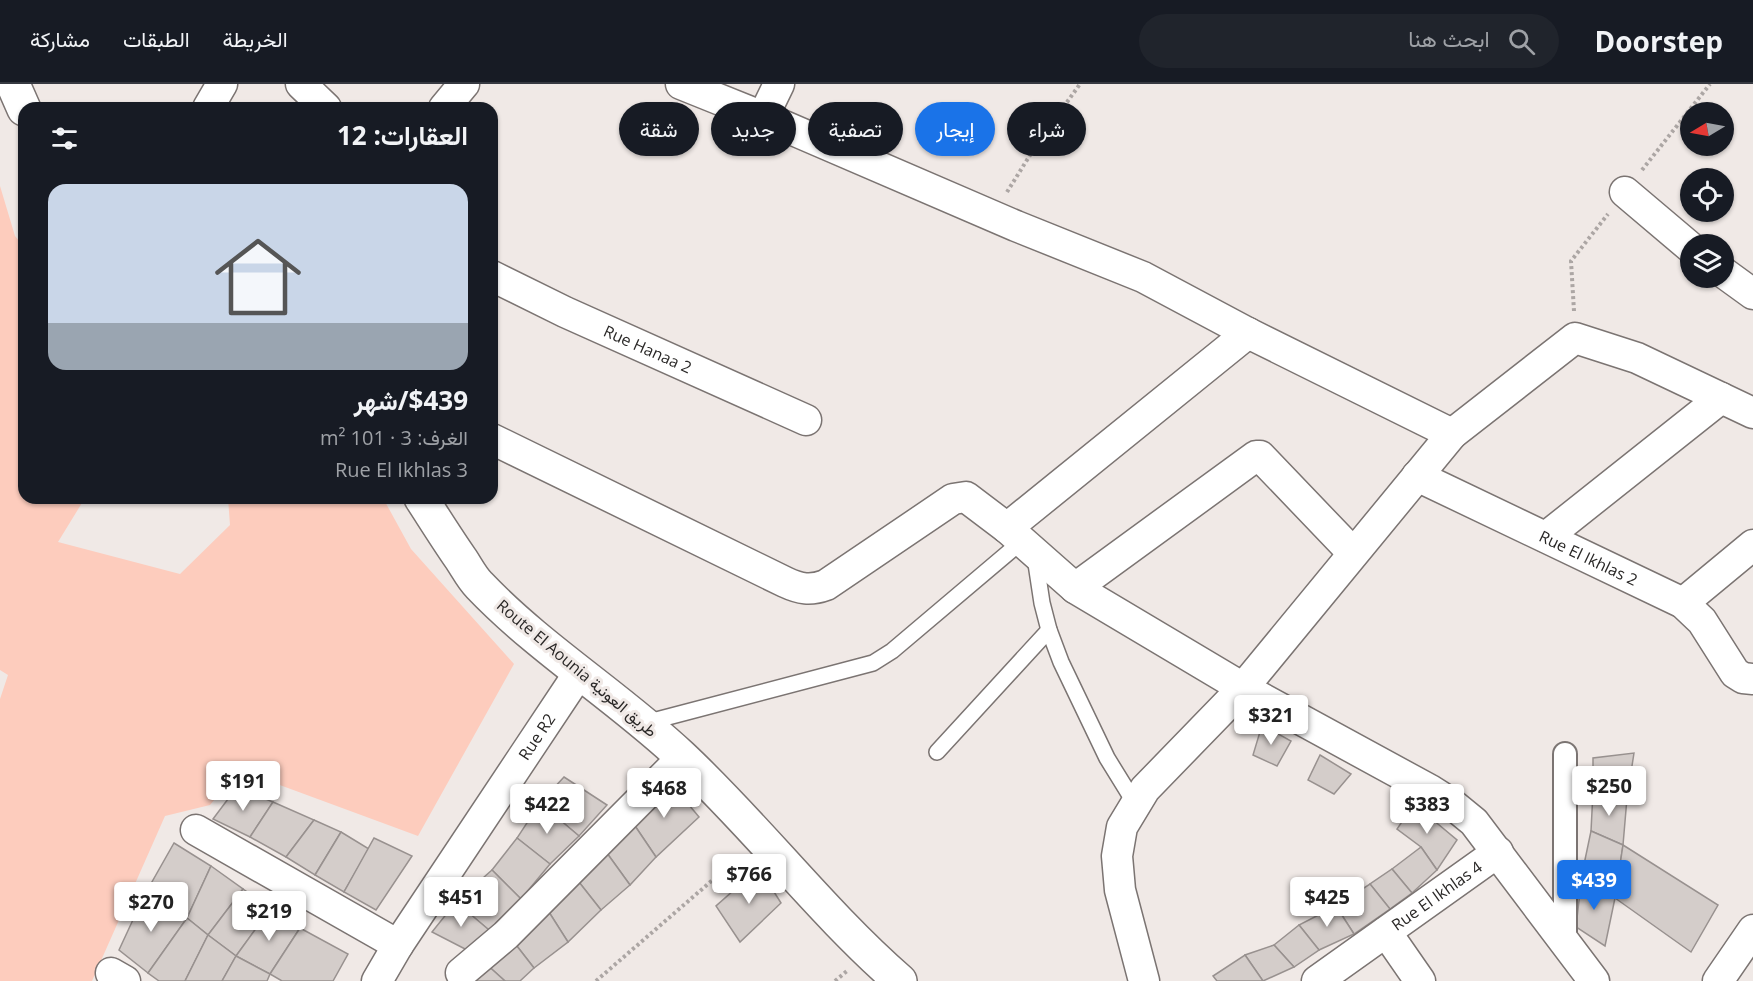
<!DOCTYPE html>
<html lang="ar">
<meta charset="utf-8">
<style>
:root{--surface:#171b24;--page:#20242c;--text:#f1f3f6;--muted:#9ea1a6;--line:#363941;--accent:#1a73e8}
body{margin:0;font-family:"Open Sans",Vazirmatn,sans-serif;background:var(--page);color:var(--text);direction:rtl;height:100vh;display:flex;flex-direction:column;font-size:22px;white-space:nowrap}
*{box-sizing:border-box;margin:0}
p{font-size:20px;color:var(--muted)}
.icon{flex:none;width:33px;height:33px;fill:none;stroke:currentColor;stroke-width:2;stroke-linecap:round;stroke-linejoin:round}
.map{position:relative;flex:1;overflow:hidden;direction:ltr}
.details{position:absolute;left:18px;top:18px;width:480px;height:402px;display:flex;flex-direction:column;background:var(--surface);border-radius:18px;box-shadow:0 2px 4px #0004;direction:rtl}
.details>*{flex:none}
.guide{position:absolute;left:516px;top:18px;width:570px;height:54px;direction:rtl;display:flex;gap:12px}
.needle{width:39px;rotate:260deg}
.fabs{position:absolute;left:1680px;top:18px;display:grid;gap:12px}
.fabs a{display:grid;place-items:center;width:54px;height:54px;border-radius:50%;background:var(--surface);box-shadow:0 2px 4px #0004;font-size:30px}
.price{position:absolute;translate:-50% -51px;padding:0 14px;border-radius:6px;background:#fff;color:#222;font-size:20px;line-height:39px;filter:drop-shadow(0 2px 3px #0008)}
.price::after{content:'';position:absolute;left:50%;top:36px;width:18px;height:14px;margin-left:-9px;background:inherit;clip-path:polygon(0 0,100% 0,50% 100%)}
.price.current{background:var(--accent);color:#fff}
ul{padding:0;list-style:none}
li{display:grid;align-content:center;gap:12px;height:318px;padding:0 30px}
li span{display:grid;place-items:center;height:186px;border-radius:18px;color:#555}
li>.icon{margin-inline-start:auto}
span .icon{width:108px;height:108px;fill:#fffc;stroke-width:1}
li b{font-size:26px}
h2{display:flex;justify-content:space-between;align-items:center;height:72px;padding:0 30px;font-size:26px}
.pill{padding:0 21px;border-radius:27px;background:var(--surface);box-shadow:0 2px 4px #0004;font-size:21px;line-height:54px}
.pill.current{background:var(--accent);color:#fff}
header{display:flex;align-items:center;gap:36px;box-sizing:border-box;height:84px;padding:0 30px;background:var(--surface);border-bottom:2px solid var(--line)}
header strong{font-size:28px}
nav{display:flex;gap:33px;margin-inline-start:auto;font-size:21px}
.search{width:420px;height:54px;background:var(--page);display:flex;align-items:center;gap:15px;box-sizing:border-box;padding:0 21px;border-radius:33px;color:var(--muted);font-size:22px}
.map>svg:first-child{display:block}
.green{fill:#fdccbd}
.building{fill:#d4cdca;stroke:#98918f;stroke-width:1.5}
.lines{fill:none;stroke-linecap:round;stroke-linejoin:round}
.service-casing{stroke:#7b7472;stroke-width:18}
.pedestrian-casing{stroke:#7b7472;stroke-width:26}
.minor-casing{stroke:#7b7472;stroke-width:33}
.tertiary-casing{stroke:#7b7472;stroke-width:36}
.path{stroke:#aca6a4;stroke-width:4;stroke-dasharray:3 3;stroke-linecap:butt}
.service{stroke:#fff;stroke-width:15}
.pedestrian{stroke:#fff;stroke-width:22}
.minor{stroke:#fff;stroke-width:30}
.tertiary{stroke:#fff;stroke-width:33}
.labels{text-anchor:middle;stroke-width:6;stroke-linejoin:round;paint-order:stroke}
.street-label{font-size:16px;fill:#292726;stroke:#f0e9e6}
</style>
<header>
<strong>Doorstep</strong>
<div class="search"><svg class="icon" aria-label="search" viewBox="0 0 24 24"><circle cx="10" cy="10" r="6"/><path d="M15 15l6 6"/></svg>ابحث هنا</div>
<nav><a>الخريطة</a><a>الطبقات</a><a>مشاركة</a></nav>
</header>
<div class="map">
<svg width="1753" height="897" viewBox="0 0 1753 897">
<rect width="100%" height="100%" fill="#f0e9e6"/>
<polygon class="green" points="0,102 15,152 24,163 24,414 85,414 58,458 180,490 230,441 228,414 383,414 411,465 514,580 418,752 239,686 210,721 165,732 92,897 0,897 0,615 8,591 0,586"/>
<g class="building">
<polygon points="1262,641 1291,657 1277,682 1253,671"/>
<polygon points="1634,669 1627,714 1593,708 1593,674"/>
<polygon points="1320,671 1351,690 1334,710 1308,696"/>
<polygon points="564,693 607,721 579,752 540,719"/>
<polygon points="669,697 699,733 656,773 631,736"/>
<polygon points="237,703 273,718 250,753 213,735"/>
<polygon points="1593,708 1627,714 1623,761 1591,747"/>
<polygon points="273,718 314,736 286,773 250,753"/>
<polygon points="540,719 579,752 550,780 517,754"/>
<polygon points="1414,720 1457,756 1437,786 1421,763 1397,745"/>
<polygon points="314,736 341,748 315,791 286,773"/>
<polygon points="631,736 656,773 630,801 604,765"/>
<polygon points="1591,747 1623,761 1615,814 1582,790"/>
<polygon points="341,748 369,765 344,808 315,791"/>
<polygon points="374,754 412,772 376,826 344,808"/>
<polygon points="517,754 550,780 521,815 492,786"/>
<polygon points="174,759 211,782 187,834 144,812"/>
<polygon points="1623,761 1718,821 1691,868 1615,814"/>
<polygon points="1421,763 1437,786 1412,809 1392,785"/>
<polygon points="604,765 630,801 601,826 575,793"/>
<polygon points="211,782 243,805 208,851 187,834"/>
<polygon points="759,784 781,819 740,858 716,822"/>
<polygon points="1392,785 1412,809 1390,825 1370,800"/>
<polygon points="492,786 521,815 489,846 456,818"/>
<polygon points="1582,790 1615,814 1605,862 1576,843"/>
<polygon points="575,793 601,826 568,858 547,825"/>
<polygon points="1370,800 1390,825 1354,850 1336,822"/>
<polygon points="243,805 271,824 236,872 208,851"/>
<polygon points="144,812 187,834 148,889 119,866"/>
<polygon points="456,818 489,846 469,867 432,848"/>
<polygon points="1336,822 1354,850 1319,866 1299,841"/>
<polygon points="271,824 300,844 270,890 236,872"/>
<polygon points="547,825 568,858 534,884 513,857"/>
<polygon points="187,834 208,851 185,897 159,897 148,889"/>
<polygon points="1299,841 1319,866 1294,883 1274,861"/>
<polygon points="300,844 348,870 333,897 282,897 270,890"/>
<polygon points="208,851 236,872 222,897 185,897"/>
<polygon points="513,857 534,884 520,897 505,897 485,879"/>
<polygon points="1274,861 1294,883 1263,897 1245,871"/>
<polygon points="1245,871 1263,897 1217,897 1213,892"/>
<polygon points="236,872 270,890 267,897 222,897"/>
<polygon points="485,879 505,897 474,897"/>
</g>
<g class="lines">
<g class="service-casing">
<g id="service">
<polyline points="1035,473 1042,519 1049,546 1061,578 1107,674 1136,721"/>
<polyline points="645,639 873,579 892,567 1022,457"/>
<polyline points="937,668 1049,546"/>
</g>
</g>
<g class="pedestrian-casing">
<polyline id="pedestrian" points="1565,858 1565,670"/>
</g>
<g class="minor-casing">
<g id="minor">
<polyline points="301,0 326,24"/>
<polyline points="681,0 763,33 1016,142 1143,193 1248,249 1452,350"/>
<polyline points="208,24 222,0"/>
<polyline points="444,24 464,0"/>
<polyline points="763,33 779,0"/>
<polyline points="1625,108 1690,163"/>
<polyline points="1724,189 1753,210"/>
<path id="s1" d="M 492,192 L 565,228 L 806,336"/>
<path d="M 492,355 L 785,498 C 800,505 810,507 826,501 L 953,415 L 966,413 L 1007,444 L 1075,504 L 1243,604 L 1430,706 L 1452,720 L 1474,738 L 1594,897"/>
<path id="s2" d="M 1417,392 L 1683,519 L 1702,537 L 1735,589 L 1743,594 L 1753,595"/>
<polyline points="1007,444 1248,249"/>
<polyline points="1546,453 1721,314"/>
<polyline points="1075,504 1256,372 1260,372 1353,469"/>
<polyline points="1683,519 1753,461"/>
<polyline points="196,746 398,861"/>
<polyline points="1386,848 1420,897"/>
<polyline points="111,889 125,897"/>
<polyline points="461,889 506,851 683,673"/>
<path id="s3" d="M 377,897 L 398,861 L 579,589"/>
<polyline points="1144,897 1120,806 1117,772 1122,743 1145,705 1243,604 1452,350 1575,254 1637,274 1753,329"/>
<path id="s4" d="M 1317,897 L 1498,768"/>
<polyline points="1718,897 1753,846"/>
</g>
</g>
<g class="tertiary-casing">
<g id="tertiary">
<polyline points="13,0 24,25"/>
<path d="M 421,414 C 434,434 447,455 461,475 C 467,484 472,494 479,501 C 540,565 617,612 681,672 C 757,743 821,828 900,897"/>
</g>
</g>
<g class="path">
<polyline points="1642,86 1710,0"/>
<polyline points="1007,108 1037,60 1080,0"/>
<polyline points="1574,227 1571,177 1608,130"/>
<polyline points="596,897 738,774"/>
<polyline points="835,897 847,887"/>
</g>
<use href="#service" class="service"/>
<use href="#pedestrian" class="pedestrian"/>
<use href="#minor" class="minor"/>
<use href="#tertiary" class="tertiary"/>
</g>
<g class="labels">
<g class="street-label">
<text dy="6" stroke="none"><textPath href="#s1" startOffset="172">Rue Hanaa 2</textPath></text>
<text dy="6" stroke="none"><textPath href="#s2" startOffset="190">Rue El Ikhlas 2</textPath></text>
<text transform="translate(577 584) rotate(40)" y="6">Route El Aounia طريق العونية</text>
<text dy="6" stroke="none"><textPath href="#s3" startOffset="292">Rue R2</textPath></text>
<text dy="6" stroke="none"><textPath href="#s4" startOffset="147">Rue El Ikhlas 4</textPath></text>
</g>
</g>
</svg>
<div class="fabs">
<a><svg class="needle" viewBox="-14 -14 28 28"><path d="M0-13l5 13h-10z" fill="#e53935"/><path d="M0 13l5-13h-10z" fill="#9ea1a6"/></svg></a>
<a><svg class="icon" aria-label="locate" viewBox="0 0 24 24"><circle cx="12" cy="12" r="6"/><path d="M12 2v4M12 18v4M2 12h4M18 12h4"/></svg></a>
<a><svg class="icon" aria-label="layers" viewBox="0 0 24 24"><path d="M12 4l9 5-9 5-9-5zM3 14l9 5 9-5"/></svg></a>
</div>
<b class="price" style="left:1271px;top:662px">$321</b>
<b class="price" style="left:243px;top:728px">$191</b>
<b class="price" style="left:1609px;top:733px">$250</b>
<b class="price" style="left:664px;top:735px">$468</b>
<b class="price" style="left:547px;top:751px">$422</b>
<b class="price" style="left:1427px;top:751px">$383</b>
<b class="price" style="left:749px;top:821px">$766</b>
<b class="price current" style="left:1594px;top:827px">$439</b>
<b class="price" style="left:461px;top:844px">$451</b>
<b class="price" style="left:1327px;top:844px">$425</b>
<b class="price" style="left:151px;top:849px">$270</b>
<b class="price" style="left:269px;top:858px">$219</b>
<div class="guide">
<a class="pill">شراء</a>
<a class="pill current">إيجار</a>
<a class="pill">تصفية</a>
<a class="pill">جديد</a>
<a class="pill">شقة</a>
</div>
<section class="details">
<h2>العقارات: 12<svg class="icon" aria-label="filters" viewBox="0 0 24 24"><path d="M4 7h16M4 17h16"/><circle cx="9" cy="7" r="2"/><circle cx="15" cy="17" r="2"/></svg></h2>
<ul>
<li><span style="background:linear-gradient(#c9d6e8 75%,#9aa5b1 0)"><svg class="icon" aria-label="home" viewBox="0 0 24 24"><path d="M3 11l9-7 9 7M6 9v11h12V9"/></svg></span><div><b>$439/شهر</b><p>الغرف: 3 · 101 m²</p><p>Rue El Ikhlas 3</p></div></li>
</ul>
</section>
</div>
